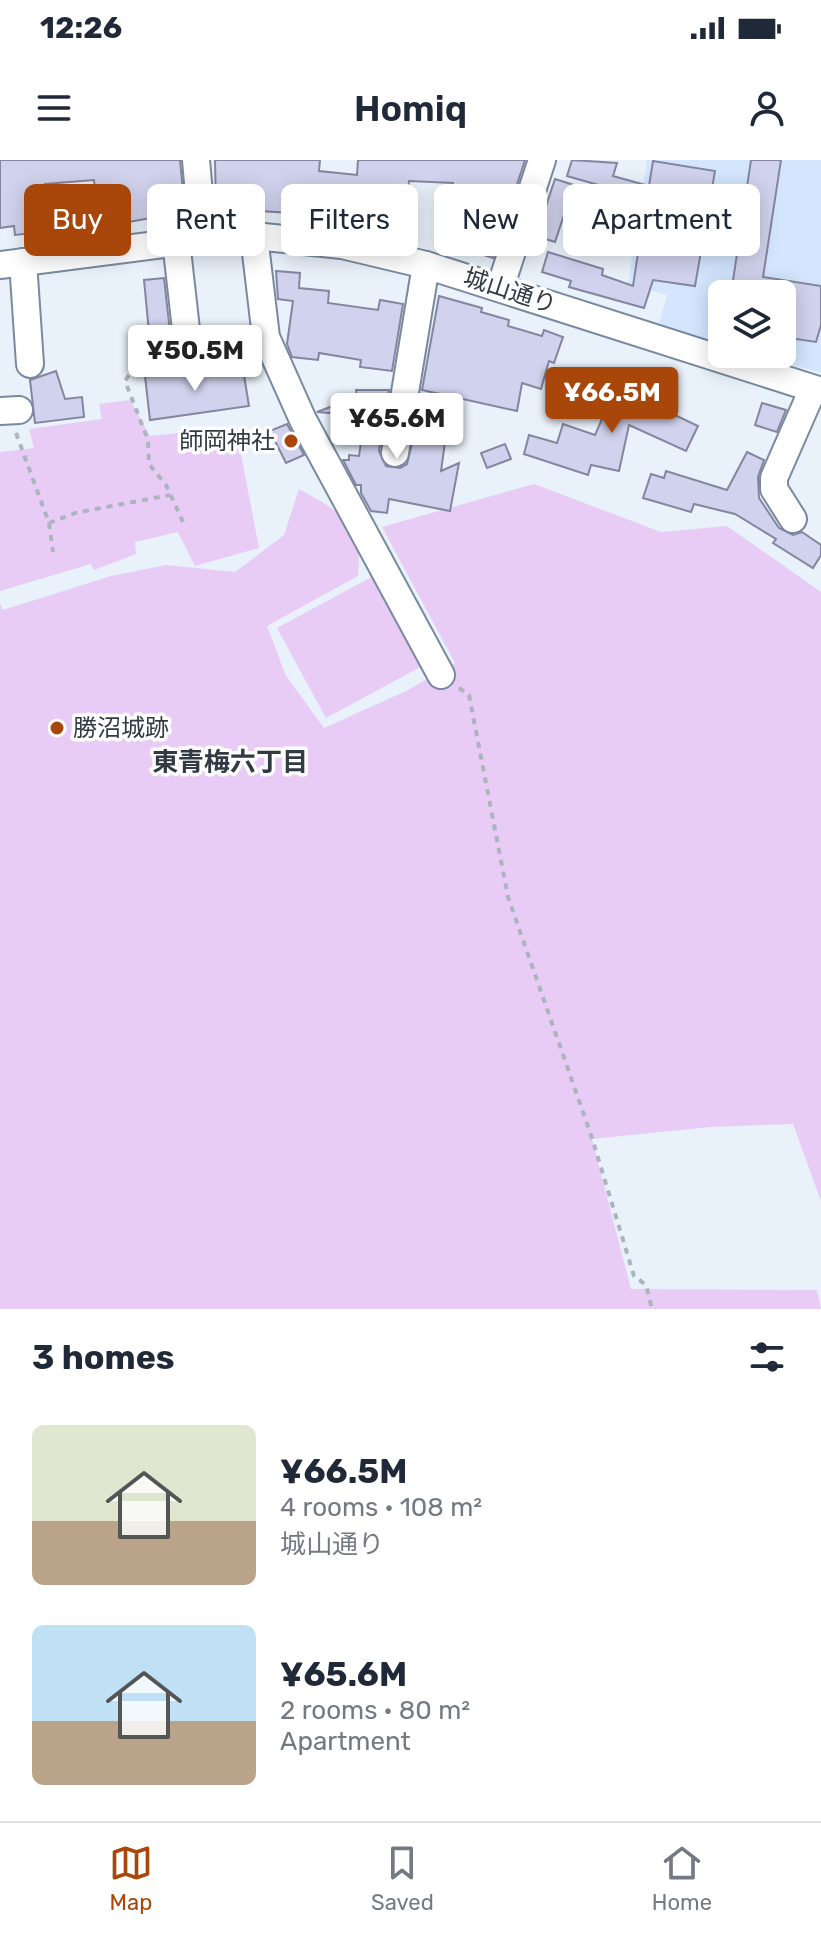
<!DOCTYPE html>
<meta charset="utf-8">
<style>
:root{--surface:#fff;--page:#f2f2f3;--text:#1f2937;--muted:#747a83;--line:#e0e1e3;--accent:#a9470a}
body{margin:0;font-family:Rubik,"Noto Sans JP",sans-serif;background:var(--page);color:var(--text);height:100vh;display:flex;flex-direction:column;font-size:30px;white-space:nowrap}
*{box-sizing:border-box;margin:0}
p{font-size:26px;color:var(--muted)}
.icon{flex:none;width:44px;height:44px;fill:none;stroke:currentColor;stroke-width:2;stroke-linecap:round;stroke-linejoin:round}
.map{position:relative;height:1149px;overflow:hidden}
.details{display:flex;flex-direction:column;background:var(--surface);flex:1}
.details>*{flex:none}
.guide{position:absolute;left:24px;top:24px;width:774px;height:72px;display:flex;gap:16px}
.controls{position:absolute;left:708px;top:120px;display:grid;gap:16px}
.controls a{display:grid;place-items:center;width:88px;height:88px;border-radius:12px;background:var(--surface);box-shadow:0 4px 20px #0003;font-size:40px}
.price{position:absolute;translate:-50% -68px;padding:0 18px;border-radius:8px;background:#fff;color:#222;font-size:26px;line-height:52px;filter:drop-shadow(0 2px 4px #0008)}
.price::after{content:'';position:absolute;left:50%;top:48px;width:24px;height:18px;margin-left:-12px;background:inherit;clip-path:polygon(0 0,100% 0,50% 100%)}
.price.current{background:var(--accent);color:#fff}
ul{padding:0;list-style:none}
li{display:flex;align-items:center;gap:24px;height:200px;padding:0 32px}
li span{display:grid;place-items:center;flex:none;width:224px;height:160px;border-radius:12px;color:#555}
li>.icon{margin-inline-start:auto}
span .icon{width:96px;height:96px;fill:#fffc;stroke-width:1}
li b{font-size:34px}
h2{display:flex;justify-content:space-between;align-items:center;height:96px;padding:0 32px;font-size:34px}
.tag{padding:0 28px;border-radius:12px;background:var(--surface);box-shadow:0 4px 20px #0003;font-size:28px;line-height:72px}
.tag.current{background:var(--accent);color:#fff}
.status{display:flex;justify-content:space-between;align-items:center;height:56px;padding:0 40px;background:var(--surface);direction:ltr}
.status svg{height:22px;fill:currentColor}
header{display:flex;justify-content:space-between;align-items:center;height:104px;padding:0 32px;background:var(--surface);font-size:36px;font-weight:600}
.menu{display:flex;justify-content:space-around;align-items:center;height:112px;border-top:2px solid var(--line);background:var(--surface);font-size:22px;color:var(--muted)}
.menu a{display:grid;justify-items:center;gap:4px}
.menu .current{color:var(--accent)}
.map>svg:first-child{display:block}
.built{fill:#d3e6fe}
.green{fill:#e8ccf6}
.building{fill:#d1d2ed;stroke:#84859f;stroke-width:2}
.lines{fill:none;stroke-linecap:round;stroke-linejoin:round}
.minor-casing{stroke:#798aa0;stroke-width:30}
.path{stroke:#acb4bd;stroke-width:4;stroke-dasharray:6 6;stroke-linecap:butt}
.minor{stroke:#fff;stroke-width:26}
.poi-dot{fill:#a9470a;stroke:#fdfdfd;stroke-width:3}
.labels{text-anchor:middle;stroke-width:7;stroke-linejoin:round;paint-order:stroke}
.street-label{font-size:24px;fill:#323a43;stroke:#fdfdfd}
.poi-label{font-size:24px;fill:#323a43;stroke:#fdfdfd;text-anchor:end}
.neighbourhood-label{font-size:26px;font-weight:bold;fill:#323a43;stroke:#fdfdfd}
</style>
<div class="status"><b>12:26</b><svg viewBox="0 0 49 12"><path d="M0 12V9h3v3zM5 12V6h3v6zM10 12V3h3v9zM15 12V0h3v12zM26 1h20v11H26zM47 4h2v5h-2z"/></svg></div>
<header><svg class="icon" aria-label="menu" viewBox="0 0 24 24"><path d="M4 6h16M4 12h16M4 18h16"/></svg>Homiq<svg class="icon" aria-label="person" viewBox="0 0 24 24"><circle cx="12" cy="8" r="4"/><path d="M4 21q1-7 8-7t8 7"/></svg></header>
<div class="map">
<svg width="821" height="1149" viewBox="0 0 821 1149">
<rect width="100%" height="100%" fill="#e9f1fb"/>
<polygon class="built" points="647,0 821,0 821,213 757,194 782,194 782,134 722,134 722,183 659,164 667,135 628,124"/>
<g class="green">
<polygon points="130,240 150,276 178,273 181,290 239,284 259,388 195,406 178,372 135,382 136,394 94,410 91,404 0,431 0,292 34,288 29,269 102,259 99,244"/>
<path d="M 534,324 L 661,372 L 727,366 L 821,432 L 821,1041 L 793,964 L 710,967 L 592,979 L 631,1129 L 817,1130 L 821,1149 L 0,1149 L 0,444 L 3,450 L 111,416 L 166,405 L 235,412 L 284,375 L 299,329 C 343,354 363,362 358,416 L 267,466 L 286,516 L 324,568 L 406,531 L 455,503 L 382,367 Z"/>
<polygon points="377,414 426,504 326,558 277,468"/>
</g>
<g class="building">
<polygon points="0,0 180,0 185,52 100,67 94,20 45,24 42,72 15,75 14,66 0,68"/>
<polygon points="215,0 320,0 319,11 357,15 358,0 525,0 493,98 449,84 459,54 453,54 453,23 409,21 404,70 380,68 380,64 331,60 322,55 260,51 260,45 228,42 228,49 216,48"/>
<polygon points="572,0 617,3 613,16 649,26 653,1 715,11 695,126 653,120 644,148 569,127 571,121 542,112 548,92 603,109 602,115 633,126 640,80 600,72 609,28 567,16"/>
<polygon points="751,0 781,0 763,117 821,126 821,165 816,182 782,177 782,134 731,134"/>
<polygon points="555,19 574,25 555,82 536,76"/>
<polygon points="276,111 300,113 299,128 329,131 328,143 378,150 380,140 403,144 392,211 360,207 361,200 319,193 318,200 292,197 287,184 293,141 278,139"/>
<polygon points="164,118 171,181 150,183 144,120"/>
<polygon points="439,136 482,148 481,152 509,160 508,166 542,176 544,170 563,177 554,203 549,201 541,229 522,223 517,251 422,230"/>
<polygon points="243,209 249,246 150,260 145,216 190,210 191,216"/>
<polygon points="56,211 65,239 82,237 84,257 35,263 30,220"/>
<polygon points="616,227 698,266 686,291 629,265 619,311 591,305 588,315 524,294 529,275 557,283 563,264 595,275"/>
<polygon points="356,230 389,230 379,291 386,306 400,308 407,304 415,271 446,275 441,311 459,303 450,351 389,339 387,353 371,351 361,333 361,325 356,325 343,300 349,300 349,295 359,296 365,256 317,252 357,237"/>
<polygon points="762,243 786,250 777,272 755,265"/>
<polygon points="287,264 304,295 286,303 270,271"/>
<polygon points="505,284 511,299 487,308 481,293"/>
<polygon points="747,292 764,300 758,317 759,338 779,368 793,375 802,372 821,385 821,395 813,408 773,383 776,379 735,354 694,344 691,352 643,338 651,314 664,318 666,311 727,330"/>
</g>
<g class="lines">
<g class="minor-casing">
<g id="minor">
<polyline points="196,0 203,79"/>
<polyline points="254,76 266,177 303,260 441,515"/>
<polyline points="176,81 188,187"/>
<polyline points="23,102 30,204"/>
<polyline points="0,105 203,79 254,76 342,85 426,105 821,231"/>
<polyline points="500,128 542,0"/>
<polyline points="0,251 19,250"/>
<polyline points="395,293 426,105"/>
<polyline points="793,359 774,329 774,318 813,229"/>
</g>
</g>
<g class="path">
<polyline points="166,191 142,196 125,221 148,280 149,304 166,325 183,362"/>
<polyline points="16,273 49,363 53,392"/>
<polyline points="49,363 75,353 170,335"/>
<polyline points="459,528 469,535 508,737 592,978 634,1116 646,1125 652,1149"/>
</g>
<use href="#minor" class="minor"/>
</g>
<g class="poi-dot">
<circle cx="291" cy="281" r="8"/>
<circle cx="57" cy="568" r="8"/>
</g>
<g class="labels">
<g class="street-label">
<text transform="translate(510 131) rotate(18)" y="8">城山通り</text>
</g>
<g class="poi-label">
<text x="275" y="289">師岡神社</text>
<text x="73" y="576" text-anchor="start">勝沼城跡</text>
</g>
<g class="neighbourhood-label">
<text x="230" y="611">東青梅六丁目</text>
</g>
</g>
</svg>
<div class="controls">
<a><svg class="icon" aria-label="layers" viewBox="0 0 24 24"><path d="M12 4l9 5-9 5-9-5zM3 14l9 5 9-5"/></svg></a>
</div>
<b class="price" style="left:195px;top:233px">¥50.5M</b>
<b class="price current" style="left:612px;top:275px">¥66.5M</b>
<b class="price" style="left:397px;top:301px">¥65.6M</b>
<div class="guide">
<a class="tag current">Buy</a>
<a class="tag">Rent</a>
<a class="tag">Filters</a>
<a class="tag">New</a>
<a class="tag">Apartment</a>
</div>
</div>
<section class="details">
<h2>3 homes<svg class="icon" aria-label="filters" viewBox="0 0 24 24"><path d="M4 7h16M4 17h16"/><circle cx="9" cy="7" r="2"/><circle cx="15" cy="17" r="2"/></svg></h2>
<ul>
<li><span style="background:linear-gradient(#dfe7d0 60%,#b9a48a 0)"><svg class="icon" aria-label="home" viewBox="0 0 24 24"><path d="M3 11l9-7 9 7M6 9v11h12V9"/></svg></span><div><b>¥66.5M</b><p>4 rooms · 108 m²</p><p>城山通り</p></div></li>
<li><span style="background:linear-gradient(#bfe0f5 60%,#b9a48a 0)"><svg class="icon" aria-label="home" viewBox="0 0 24 24"><path d="M3 11l9-7 9 7M6 9v11h12V9"/></svg></span><div><b>¥65.6M</b><p>2 rooms · 80 m²</p><p>Apartment</p></div></li>
</ul>
</section>
<nav class="menu">
<a class="current"><svg class="icon" aria-label="map" viewBox="0 0 24 24"><path d="M3 6l6-2 6 2 6-2v14l-6 2-6-2-6 2zM9 4v14M15 6v14"/></svg>Map</a>
<a><svg class="icon" aria-label="saved" viewBox="0 0 24 24"><path d="M7 4h10v16l-5-4-5 4z"/></svg>Saved</a>
<a><svg class="icon" aria-label="home" viewBox="0 0 24 24"><path d="M3 11l9-7 9 7M6 9v11h12V9"/></svg>Home</a>
</nav>
